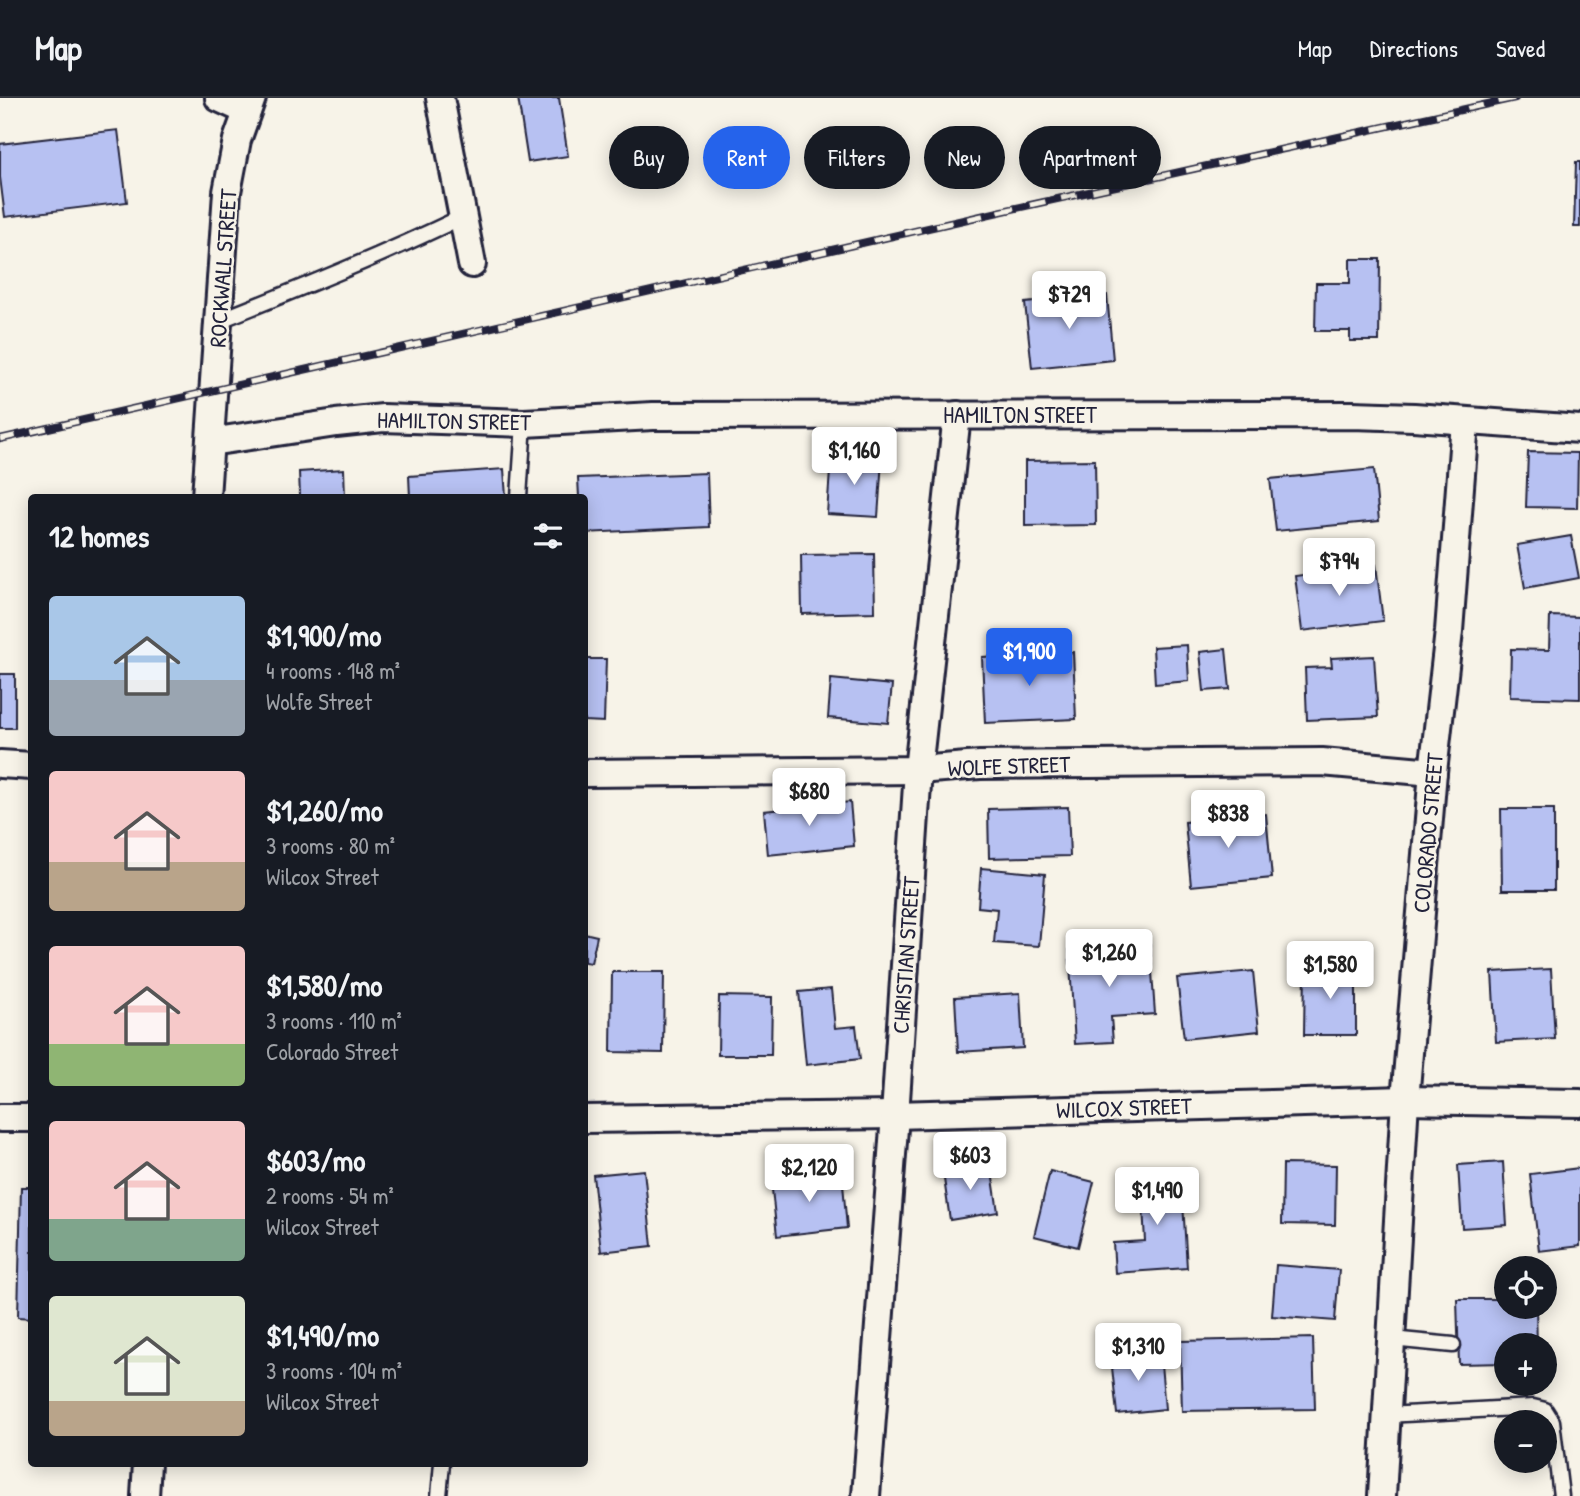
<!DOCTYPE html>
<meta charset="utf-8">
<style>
:root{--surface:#171b24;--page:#242831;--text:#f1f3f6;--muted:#9ea1a6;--line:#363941;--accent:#2563eb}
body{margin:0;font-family:"Patrick Hand",sans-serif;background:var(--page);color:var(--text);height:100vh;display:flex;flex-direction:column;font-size:26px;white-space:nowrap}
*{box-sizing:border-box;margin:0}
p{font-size:23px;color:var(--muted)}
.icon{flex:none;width:38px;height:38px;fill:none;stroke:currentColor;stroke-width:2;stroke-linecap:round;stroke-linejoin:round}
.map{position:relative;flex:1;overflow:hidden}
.side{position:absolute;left:28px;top:396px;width:560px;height:973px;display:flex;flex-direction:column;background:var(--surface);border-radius:7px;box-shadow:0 4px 18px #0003}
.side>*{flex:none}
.top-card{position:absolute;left:609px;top:28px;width:665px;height:63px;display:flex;gap:14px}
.controls{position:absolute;left:1494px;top:1158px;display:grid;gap:14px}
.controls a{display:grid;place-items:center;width:63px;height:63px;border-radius:50%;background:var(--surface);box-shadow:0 4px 18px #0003;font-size:35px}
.price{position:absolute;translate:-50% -60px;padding:0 16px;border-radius:7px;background:#fff;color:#222;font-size:23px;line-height:46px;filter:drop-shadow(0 2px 4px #0008)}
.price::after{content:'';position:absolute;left:50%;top:42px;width:21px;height:16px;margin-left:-10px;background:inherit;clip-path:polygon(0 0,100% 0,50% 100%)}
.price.on{background:var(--accent);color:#fff}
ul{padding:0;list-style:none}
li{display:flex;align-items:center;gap:21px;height:175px;padding:0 21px}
li span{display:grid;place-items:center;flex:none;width:196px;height:140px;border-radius:7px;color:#555}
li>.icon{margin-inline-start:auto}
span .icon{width:84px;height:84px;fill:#fffc;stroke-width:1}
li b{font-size:30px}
h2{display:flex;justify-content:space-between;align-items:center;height:84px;padding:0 21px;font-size:30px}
.tag{padding:0 24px;border-radius:32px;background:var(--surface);box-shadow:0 4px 18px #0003;font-size:24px;line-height:63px}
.tag.on{background:var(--accent);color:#fff}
header{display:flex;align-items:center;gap:42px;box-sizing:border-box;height:98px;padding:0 35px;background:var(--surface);border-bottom:2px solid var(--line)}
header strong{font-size:33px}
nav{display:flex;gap:38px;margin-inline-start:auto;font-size:24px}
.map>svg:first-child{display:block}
.building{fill:#b7c1f2;stroke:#22223b;stroke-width:2}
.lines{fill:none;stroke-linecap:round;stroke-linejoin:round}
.service-casing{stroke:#22223b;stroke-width:19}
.minor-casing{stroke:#22223b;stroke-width:32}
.service{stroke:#f7f3e8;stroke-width:14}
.minor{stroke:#f7f3e8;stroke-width:26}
.rail-casing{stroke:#22223b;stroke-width:8}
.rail{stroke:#f7f3e8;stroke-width:5;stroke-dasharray:16;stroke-linecap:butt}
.labels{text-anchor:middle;stroke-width:5;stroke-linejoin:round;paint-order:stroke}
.street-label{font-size:23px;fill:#22223b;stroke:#f7f3e8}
</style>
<header>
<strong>Map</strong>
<nav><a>Map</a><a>Directions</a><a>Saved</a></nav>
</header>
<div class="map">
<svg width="1580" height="1398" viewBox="0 0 1580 1398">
<rect width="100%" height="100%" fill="#f7f3e8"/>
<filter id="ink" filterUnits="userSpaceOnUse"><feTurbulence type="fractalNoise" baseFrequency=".0143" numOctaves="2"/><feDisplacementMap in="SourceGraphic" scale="14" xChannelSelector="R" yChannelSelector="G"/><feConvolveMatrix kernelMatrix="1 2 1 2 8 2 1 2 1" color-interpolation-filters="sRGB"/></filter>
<g filter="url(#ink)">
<g class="building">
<polygon points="518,0 559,0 568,58 528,64"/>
<polygon points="118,32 127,104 5,119 0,79 0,46"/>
<polygon points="1576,64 1580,64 1580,129 1574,129"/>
<polygon points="1350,161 1380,161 1379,243 1350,243 1350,233 1315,233 1316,185 1350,185"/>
<polygon points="1107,197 1113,262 1032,270 1025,205"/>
<polygon points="1528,354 1578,355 1577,410 1526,409"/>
<polygon points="831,358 882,362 878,419 827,416"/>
<polygon points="1095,362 1096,427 1025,428 1025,363"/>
<polygon points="344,371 345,399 300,399 299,374"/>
<polygon points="504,371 506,399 410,399 409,378"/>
<polygon points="1374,371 1379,423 1276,433 1270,381"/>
<polygon points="707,375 709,429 584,435 584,399 579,399 578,380"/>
<polygon points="1571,438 1579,480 1525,490 1517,447"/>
<polygon points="874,456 875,514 802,516 801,457"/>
<polygon points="1376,467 1383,523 1302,533 1295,478"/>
<polygon points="1550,518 1580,519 1580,601 1510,599 1511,551 1549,552"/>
<polygon points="1187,547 1189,583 1155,586 1153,549"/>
<polygon points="1226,551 1230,591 1204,593 1200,554"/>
<polygon points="1073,554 1076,621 985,625 982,559"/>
<polygon points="1374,558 1378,619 1307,622 1305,570 1332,569 1331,560"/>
<polygon points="584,561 606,561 604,624 584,623"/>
<rect x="0" y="576" width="15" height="54"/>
<polygon points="831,581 892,587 888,625 828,620"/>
<polygon points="850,704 854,748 768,757 764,713"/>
<polygon points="1068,709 1070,758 989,760 988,711"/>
<polygon points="1501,711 1554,711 1554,792 1502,792"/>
<polygon points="1266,716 1272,780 1191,788 1185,724"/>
<polygon points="981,770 1045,776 1039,848 994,845 997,811 978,809"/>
<polygon points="584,835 597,838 591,865 584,864"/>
<polygon points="1150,846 1155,916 1111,919 1113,944 1075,946 1069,851"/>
<polygon points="1305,869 1356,870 1356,937 1304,937"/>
<polygon points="1551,871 1555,941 1496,944 1492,874"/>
<polygon points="1253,873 1259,933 1184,941 1177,880"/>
<polygon points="612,874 664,874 663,955 611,954"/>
<polygon points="831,891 835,930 856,928 860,961 806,967 799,894"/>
<polygon points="1020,895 1023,950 958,954 955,899"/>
<polygon points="719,898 772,899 771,957 718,957"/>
<polygon points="1503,1064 1507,1127 1462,1130 1458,1067"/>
<polygon points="1283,1066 1336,1067 1335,1127 1282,1126"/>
<polygon points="991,1067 998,1114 950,1122 943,1074"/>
<polygon points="1580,1070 1580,1148 1539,1153 1530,1076"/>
<polygon points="1181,1071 1187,1170 1115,1175 1113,1145 1145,1143 1141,1073"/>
<polygon points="644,1072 652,1148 601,1154 593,1077"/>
<polygon points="1050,1073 1094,1084 1078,1149 1034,1138"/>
<polygon points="842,1075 847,1130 777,1138 771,1082"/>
<polygon points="21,1089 32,1089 32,1220 18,1219"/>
<polygon points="1276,1167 1339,1172 1335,1223 1272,1218"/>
<polygon points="1457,1201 1507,1201 1507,1209 1536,1209 1537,1248 1507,1248 1507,1265 1459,1266"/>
<polygon points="1313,1240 1315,1311 1182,1313 1180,1243"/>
<polygon points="1160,1255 1165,1311 1117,1316 1111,1260"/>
</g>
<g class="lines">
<g class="service-casing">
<g id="service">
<path d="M 218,223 C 301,190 383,157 464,118"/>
<polyline points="519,399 524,325"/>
<polyline points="1391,1241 1453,1247"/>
<polyline points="1386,1317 1533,1309 1545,1312 1552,1323 1561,1398"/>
<polyline points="439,1398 442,1365"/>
</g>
</g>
<g class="minor-casing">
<g id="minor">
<polyline points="219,0 247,13"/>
<polyline points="440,0 472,166"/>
<polyline points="210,344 336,325 383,320 524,325 653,318 1352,317 1414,319 1580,331"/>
<polyline points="206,399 227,94 237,42 252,0"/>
<polyline points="0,666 32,668"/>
<polyline points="584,675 918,672 980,667 1322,664 1433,674"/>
<polyline points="0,1020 32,1020"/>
<polyline points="584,1021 895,1017 1405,1002 1580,1005"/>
<polyline points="145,1398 147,1365"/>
<polyline points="866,1398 895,1017 918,672 957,317"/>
<polyline points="1382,1398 1405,1002 1433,674 1449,533 1465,324"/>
</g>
</g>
<use href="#service" class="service"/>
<use href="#minor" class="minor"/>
<g class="rail-casing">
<polyline id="rail" points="0,341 1003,113 1515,0"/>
</g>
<use href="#rail" class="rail"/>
</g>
</g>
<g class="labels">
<g class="street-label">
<text transform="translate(223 170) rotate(-86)" y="8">ROCKWALL STREET</text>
<text x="1020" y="325">HAMILTON STREET</text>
<text transform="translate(454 323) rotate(1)" y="8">HAMILTON STREET</text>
<text transform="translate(1009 668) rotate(-2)" y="8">WOLFE STREET</text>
<text transform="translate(1428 735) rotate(-85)" y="8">COLORADO STREET</text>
<text transform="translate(906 857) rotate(-86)" y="8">CHRISTIAN STREET</text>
<text transform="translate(1124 1010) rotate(-2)" y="8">WILCOX STREET</text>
</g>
</g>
</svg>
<div class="controls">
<a><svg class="icon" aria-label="locate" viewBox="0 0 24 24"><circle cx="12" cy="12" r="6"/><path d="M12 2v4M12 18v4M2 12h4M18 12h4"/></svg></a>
<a>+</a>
<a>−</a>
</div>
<b class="price" style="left:1069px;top:233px">$729</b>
<b class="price" style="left:854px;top:389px">$1,160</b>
<b class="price" style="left:1339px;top:500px">$794</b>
<b class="price on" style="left:1029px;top:590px">$1,900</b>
<b class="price" style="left:809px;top:730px">$680</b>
<b class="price" style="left:1228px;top:752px">$838</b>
<b class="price" style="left:1109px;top:891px">$1,260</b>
<b class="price" style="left:1330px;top:903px">$1,580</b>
<b class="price" style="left:970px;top:1094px">$603</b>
<b class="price" style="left:809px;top:1106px">$2,120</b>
<b class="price" style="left:1157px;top:1129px">$1,490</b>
<b class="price" style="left:1138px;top:1285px">$1,310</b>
<div class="top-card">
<a class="tag">Buy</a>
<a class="tag on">Rent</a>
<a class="tag">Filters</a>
<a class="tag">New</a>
<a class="tag">Apartment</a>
</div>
<section class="side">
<h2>12 homes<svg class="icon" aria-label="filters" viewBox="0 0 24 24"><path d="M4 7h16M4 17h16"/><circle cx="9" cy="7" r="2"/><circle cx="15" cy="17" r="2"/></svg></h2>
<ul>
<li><span style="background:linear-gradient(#a9c7e8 60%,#9aa5b1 0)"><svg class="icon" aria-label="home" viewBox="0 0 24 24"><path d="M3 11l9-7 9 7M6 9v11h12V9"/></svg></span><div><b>$1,900/mo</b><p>4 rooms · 148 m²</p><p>Wolfe Street</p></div></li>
<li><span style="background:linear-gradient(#f6c9c9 65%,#b9a48a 0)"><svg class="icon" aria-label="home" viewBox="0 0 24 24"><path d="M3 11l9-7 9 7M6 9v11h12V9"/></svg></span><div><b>$1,260/mo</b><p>3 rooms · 80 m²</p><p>Wilcox Street</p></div></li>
<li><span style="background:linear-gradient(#f6c9c9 70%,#8fb573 0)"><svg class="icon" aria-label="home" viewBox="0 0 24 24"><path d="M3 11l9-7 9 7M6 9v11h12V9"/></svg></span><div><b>$1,580/mo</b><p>3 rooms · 110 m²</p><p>Colorado Street</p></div></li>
<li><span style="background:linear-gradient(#f6c9c9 70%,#7fa58c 0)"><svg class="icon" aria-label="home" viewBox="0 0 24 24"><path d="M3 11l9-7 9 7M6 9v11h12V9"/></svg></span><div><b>$603/mo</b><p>2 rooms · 54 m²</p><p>Wilcox Street</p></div></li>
<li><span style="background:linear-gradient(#dfe7d0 75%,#b9a48a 0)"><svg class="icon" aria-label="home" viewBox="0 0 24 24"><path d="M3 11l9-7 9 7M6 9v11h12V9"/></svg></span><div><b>$1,490/mo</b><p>3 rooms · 104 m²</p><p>Wilcox Street</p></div></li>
</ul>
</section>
</div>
